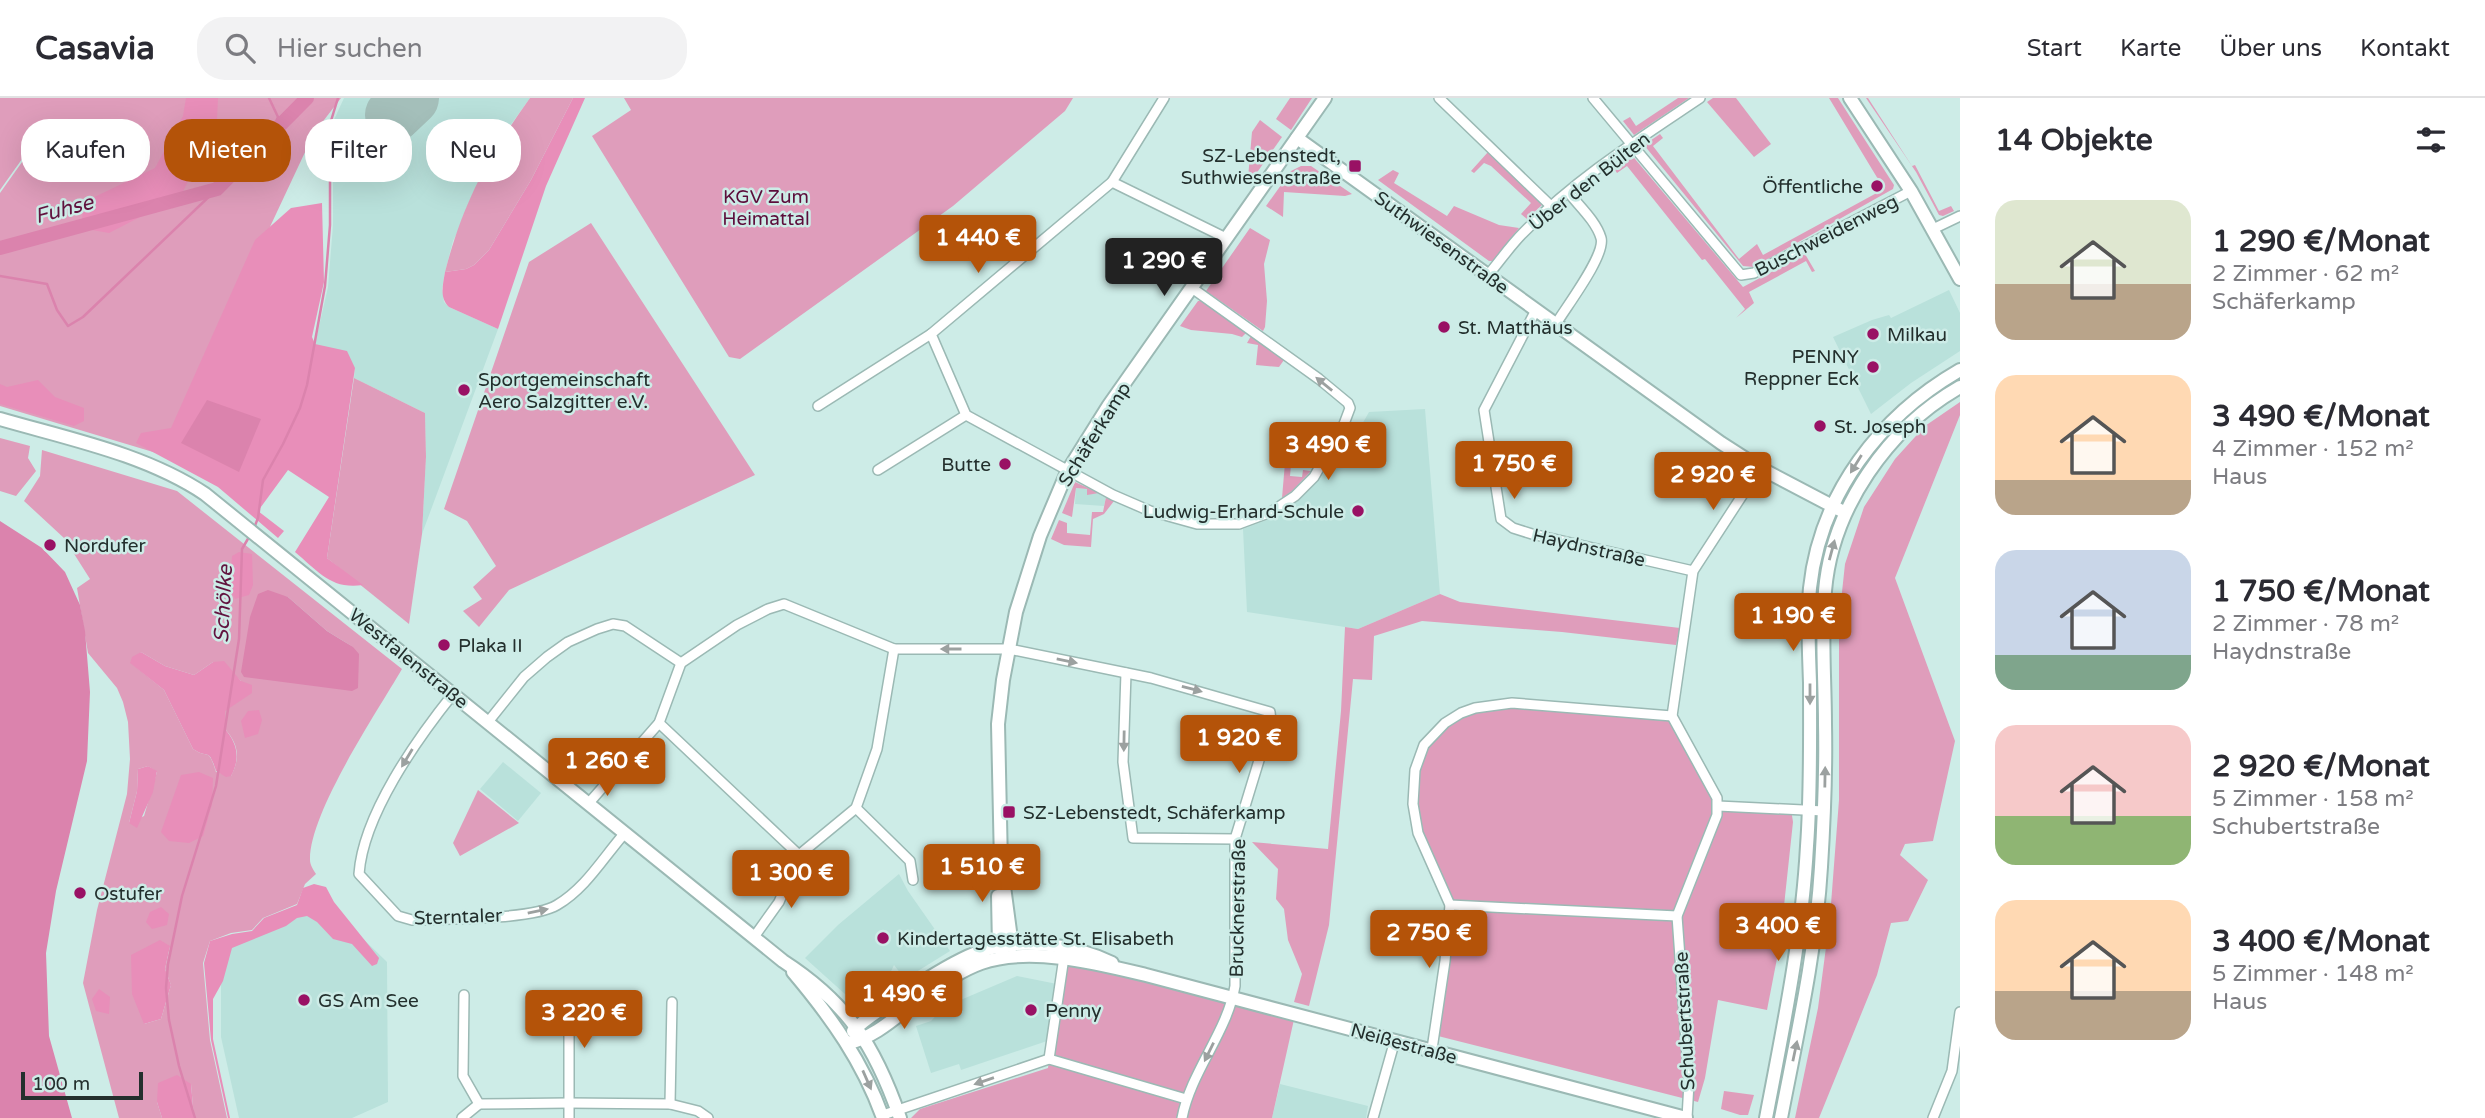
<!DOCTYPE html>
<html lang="de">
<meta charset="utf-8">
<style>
:root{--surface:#fff;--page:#f2f2f3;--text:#2b2b33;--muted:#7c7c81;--line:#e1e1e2;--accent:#b45309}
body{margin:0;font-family:"Varela Round",sans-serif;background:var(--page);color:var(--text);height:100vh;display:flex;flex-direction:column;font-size:26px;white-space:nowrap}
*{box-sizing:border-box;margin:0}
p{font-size:23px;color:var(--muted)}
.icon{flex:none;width:38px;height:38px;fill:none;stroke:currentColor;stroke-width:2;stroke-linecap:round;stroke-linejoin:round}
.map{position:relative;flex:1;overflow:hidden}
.side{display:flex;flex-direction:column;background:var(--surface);width:525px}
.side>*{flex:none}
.banner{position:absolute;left:21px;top:21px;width:665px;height:63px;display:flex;gap:14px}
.scale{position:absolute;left:21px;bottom:18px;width:122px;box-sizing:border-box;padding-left:7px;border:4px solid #232f2d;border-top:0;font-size:19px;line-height:24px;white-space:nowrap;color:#232f2d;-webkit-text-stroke:5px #cdece7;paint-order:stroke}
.price{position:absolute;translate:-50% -60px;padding:0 16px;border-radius:7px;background:var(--accent);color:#fff;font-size:23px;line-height:46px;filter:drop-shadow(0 2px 4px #0008)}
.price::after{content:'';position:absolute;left:50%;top:42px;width:21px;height:16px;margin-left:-10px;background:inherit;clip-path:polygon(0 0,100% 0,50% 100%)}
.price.on{background:#222;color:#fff}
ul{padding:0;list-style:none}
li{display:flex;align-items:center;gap:21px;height:175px;padding:0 35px}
li span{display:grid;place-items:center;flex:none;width:196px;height:140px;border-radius:21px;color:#555}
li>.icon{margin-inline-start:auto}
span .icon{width:84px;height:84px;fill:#fffc;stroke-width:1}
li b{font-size:30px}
h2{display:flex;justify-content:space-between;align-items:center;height:84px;padding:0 35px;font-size:30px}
.pill{padding:0 24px;border-radius:28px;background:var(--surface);box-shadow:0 7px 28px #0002;font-size:24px;line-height:63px}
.pill.on{background:var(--accent);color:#fff}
header{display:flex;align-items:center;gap:42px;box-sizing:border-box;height:98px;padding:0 35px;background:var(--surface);border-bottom:2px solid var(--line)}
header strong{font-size:33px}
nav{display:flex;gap:38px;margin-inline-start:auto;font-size:24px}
.search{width:490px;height:63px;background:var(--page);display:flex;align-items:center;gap:18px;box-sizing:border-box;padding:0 24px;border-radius:28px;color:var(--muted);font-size:26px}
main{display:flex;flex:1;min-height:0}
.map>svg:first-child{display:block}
.built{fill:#b9e1db}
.green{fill:#df9dbb;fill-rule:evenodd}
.forest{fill:#e88eb9}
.water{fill:#db83ad}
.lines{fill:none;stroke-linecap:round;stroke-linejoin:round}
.stream{stroke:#db83ad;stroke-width:2.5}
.river{stroke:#db83ad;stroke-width:14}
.runway{stroke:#a4bfba;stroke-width:56}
.street-casing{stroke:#9bb9b4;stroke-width:12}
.secondary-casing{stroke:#9bb9b4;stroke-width:16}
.street{stroke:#fff;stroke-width:9}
.secondary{stroke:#fff;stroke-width:12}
.oneway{fill:#9ca1a0}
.poi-dot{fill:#991164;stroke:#cdece7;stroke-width:2.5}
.labels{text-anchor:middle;stroke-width:5;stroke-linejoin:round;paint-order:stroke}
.poi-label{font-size:19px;fill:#232f2d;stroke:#cdece7;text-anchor:start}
.street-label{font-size:19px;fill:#232f2d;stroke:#cdece7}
.park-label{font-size:19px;fill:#5c0d3b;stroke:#cdece7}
.water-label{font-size:21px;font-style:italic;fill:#621440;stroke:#cdece7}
</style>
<header>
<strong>Casavia</strong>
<div class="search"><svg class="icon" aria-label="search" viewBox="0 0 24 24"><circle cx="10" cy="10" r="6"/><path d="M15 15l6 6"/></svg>Hier suchen</div>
<nav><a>Start</a><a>Karte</a><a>Über uns</a><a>Kontakt</a></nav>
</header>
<main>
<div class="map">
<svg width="1960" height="1020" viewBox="0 0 1960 1020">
<rect width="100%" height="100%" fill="#cdece7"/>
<g class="built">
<polygon points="344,0 530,0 507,32 453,143 445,174 442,191 444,204 449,209 498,231 422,436 426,359 425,315 354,280 355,270 315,246 328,189 333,127 333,24"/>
<polygon points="1949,192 1960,215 1960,253 1911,285 1871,316 1833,239 1872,222 1889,217 1891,220"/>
<polygon points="1425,311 1440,496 1358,531 1247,514 1243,431 1267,422 1298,403 1320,381 1334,357 1348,351 1369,314"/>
<polygon points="1076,390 1087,391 1087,396 1099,395 1106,399 1104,408 1075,406"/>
<polygon points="503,664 541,695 518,723 480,691"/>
<polygon points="899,776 908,793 950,853 905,881 894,867 883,890 845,896 805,860 838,827"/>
<polygon points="321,800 387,864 388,1004 352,1020 239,1020 221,939 221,854"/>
<polygon points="1017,878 1057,886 1047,943 961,972 959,966 931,975 916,928 931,923 944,909"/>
<polygon points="1280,986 1368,1008 1366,1020 1272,1020"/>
</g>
<g class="green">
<polygon points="0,0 341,0 314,35 163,357 0,308 0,95 37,43 112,63 37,40 0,92"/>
<path d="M 530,0 L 573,0 L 531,82 L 489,152 L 474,167 L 466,171 L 445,174 C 463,104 488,59 530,0 Z"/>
<polygon points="624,0 1073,0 1065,13 953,108 740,261 729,259 592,38 631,12"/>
<polygon points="1290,0 1312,0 1291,32 1276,21"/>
<polygon points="1678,0 1689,0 1634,37 1623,23 1630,19 1636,28"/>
<polygon points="1713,0 1736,0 1771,46 1754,59 1707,4"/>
<polygon points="1829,0 1838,0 1894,87 1893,91 1754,169 1743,168 1644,47 1660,36 1663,40 1653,48 1739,161 1757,146 1763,157 1884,91"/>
<polygon points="1866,0 1868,0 1912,68 1915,67 1939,113 1951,108 1954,113 1943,118 1939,117 1916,74"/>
<polygon points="1260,22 1282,39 1251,83 1248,80 1252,34"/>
<polygon points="1488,54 1544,105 1527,121 1521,116 1531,105 1491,68 1484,65 1474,75 1471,73"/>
<polygon points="1630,55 1743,189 1805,156 1815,173 1812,174 1806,163 1749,194 1754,205 1736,220 1745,211 1705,161 1702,162 1627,68 1617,75 1613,69"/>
<polygon points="1301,68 1311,68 1352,96 1345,98 1284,94 1283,119 1266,108 1291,73"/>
<polygon points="1393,72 1399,75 1394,85 1447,118 1454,108 1499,127 1519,130 1493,163 1489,163 1378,82"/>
<polygon points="591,125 755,377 509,492 479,529 463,513 482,501 473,489 496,468 467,423 444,411 529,164"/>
<polygon points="1250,130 1270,142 1264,166 1267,203 1265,229 1263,233 1206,193"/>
<polygon points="1198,203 1201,203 1246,235 1242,239 1232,236 1191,232 1180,228"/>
<polygon points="1251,238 1284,262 1279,269 1256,267 1258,247 1247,245"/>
<polygon points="354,280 425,315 426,359 422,436 409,526 327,460"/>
<polygon points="1960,304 1960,317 1895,480 1955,643 1933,743 1905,746 1900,757 1928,782 1908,823 1891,825 1877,877 1819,1020 1795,1020 1818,910 1830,819 1839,702 1839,522 1845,466 1864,409 1895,361 1925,328"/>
<polygon points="1288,329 1332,334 1327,344 1322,342 1322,335 1294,333 1290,378 1302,379 1303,372 1311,373 1292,393 1282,400"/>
<polygon points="0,340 30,348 28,360 36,373 16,398 0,393"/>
<path d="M 42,352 L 177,393 L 402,571 C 377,614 309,715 310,762 C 310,767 313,771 316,776 L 305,786 L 297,806 L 263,820 L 252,832 L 231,835 L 210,843 L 203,865 L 210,942 L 227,1020 L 194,1020 L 191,986 L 157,1004 L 162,1020 L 119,1020 L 83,885 L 97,812 L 127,696 L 130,661 L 128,624 L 123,604 L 117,590 L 88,555 L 77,490 L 90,481 L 64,440 L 24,403 L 40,378 ZM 258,497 L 288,499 L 327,533 L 353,549 ZM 141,554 L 165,568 L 194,577 L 213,564 L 230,572 L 241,583 L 236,604 L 225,612 L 225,631 C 238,646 241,659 231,678 L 216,674 C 208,648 209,662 193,651 L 164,592 L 131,565 ZM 148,668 L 157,674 L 144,718 L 129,725 L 137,693 L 138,671 ZM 170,848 L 165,871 L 171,887 L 161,921 L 144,926 Z"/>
<polygon points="1075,384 1099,395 1087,397 1087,391 1076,390 1072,419 1062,415"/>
<polygon points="1106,399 1114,403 1104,416 1093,421 1091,449 1064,447 1051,441 1059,422 1067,425 1067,435 1090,437 1092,414 1103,414"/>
<polygon points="1440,496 1460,504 1680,530 1676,547 1562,534 1422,523 1374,538 1372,582 1353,581 1329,827 1309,908 1294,904 1302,876 1288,842 1284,811 1276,801 1278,771 1252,744 1328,751 1341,613 1345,529 1358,531"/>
<polygon points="1512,605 1672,618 1719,708 1791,711 1793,724 1780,845 1767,912 1718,902 1705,980 1698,1004 1434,937 1450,807 1433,771 1413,706 1424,647 1461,615"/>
<polygon points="478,692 519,725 460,758 453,745"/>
<polygon points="1064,859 1295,917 1272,1020 911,1020 920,1011 1048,970"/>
<polygon points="1724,993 1754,997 1748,1017 1740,1017 1721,1011"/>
</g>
<g class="forest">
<polygon points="186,0 218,0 217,21 181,98 109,135 81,130 84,104 155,70 183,18"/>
<path d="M 573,0 L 585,0 L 546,88 L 498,231 L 449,209 C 439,199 443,187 445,174 L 466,171 L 474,167 L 489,152 L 531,82 Z"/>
<path d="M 322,105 L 324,184 L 312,239 L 315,246 L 347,253 L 355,270 L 327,460 L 363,487 C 331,492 318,473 295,454 L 329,399 L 288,372 L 258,413 L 284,433 L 278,440 L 218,389 L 136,345 L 141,335 L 171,330 L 255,142 L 291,110 Z"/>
<polygon points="38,282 55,299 84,310 84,323 74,328 0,306 0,286 7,289"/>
<polygon points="239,454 252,456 253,487 249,497 235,501 230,491 232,458"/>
<path d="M 141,554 L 165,568 L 194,577 L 213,564 L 224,563 L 241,583 L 252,587 L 252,595 L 225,613 L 225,631 C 237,645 241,660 231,678 L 226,679 L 216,673 C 208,648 209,662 193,651 L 164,592 L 130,565 L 132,559 Z"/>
<polygon points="259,612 262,622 258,636 245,640 241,623 248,613"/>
<polygon points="148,668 157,673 153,694 137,730 129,725 137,693 138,671"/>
<polygon points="199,674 213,680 212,706 203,738 189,745 169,743 161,734 181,677"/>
<polygon points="314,786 326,789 334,804 379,860 377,866 372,868 352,846 333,841 317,824 307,818 297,820 286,828 232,850 223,883 213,901 213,941 230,1020 228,1020 211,942 204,865 210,843 232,836 252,833 264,820 297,807 303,790"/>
<polygon points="161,809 169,816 167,827 152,831 146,824 150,814"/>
<polygon points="160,842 170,848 165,871 171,887 161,921 144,926 132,896 131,857"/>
<polygon points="99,891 110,899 109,916 96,913 92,901"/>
<polygon points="177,977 191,986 194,1020 162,1020 157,1004 158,985"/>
</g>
<g class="water">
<polygon points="207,302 261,321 239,374 181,345"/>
<polygon points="0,423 42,450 65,474 80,507 85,533 90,594 87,663 56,793 46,855 49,938 72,1020 0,1020"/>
<polygon points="268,492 288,499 327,533 353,549 359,556 358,590 352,593 244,579 241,574 250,519 258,496"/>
</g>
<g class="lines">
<g class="stream">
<polyline points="269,41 278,19 269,0"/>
<polyline points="0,178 47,186 57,212 68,228 83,219 217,91"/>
<polyline points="254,430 258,420 263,382 283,346 300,310 307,287 325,188 330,127 330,26 338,0"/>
<polyline points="195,1020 179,968 169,922 166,890 168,866 182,798 216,688 239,541 242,451 249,439"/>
</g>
<polyline class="river" points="0,150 217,91 307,0"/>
<polyline class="runway" points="393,17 411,0"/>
<g class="street-casing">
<g id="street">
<polyline points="1439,0 1552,109"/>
<polyline points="1593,0 1741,177 1754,175 1911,93"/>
<polyline points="1112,84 1164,0"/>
<polyline points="1933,131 1960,118"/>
<path d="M 1488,177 C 1500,163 1510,148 1523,135 C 1574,82 1639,41 1700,0"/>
<polyline points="1192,190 1319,281 1348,305 1350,310 1344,326 1314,379 1295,398 1271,414 1239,426 1197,426 1150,413 1113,397 966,317 931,236 1112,84 1226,140"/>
<polyline points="1536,212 1484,312 1501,421 1513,430 1532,436 1693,473"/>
<path d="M 1556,226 C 1566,209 1606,157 1601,140 C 1596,123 1579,108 1569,95"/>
<polyline points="818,308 931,236"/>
<polyline points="878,372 966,317"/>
<polyline points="1126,575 1123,664 1133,740 1235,741"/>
<path d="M 453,596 C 417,641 363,717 359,776 L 398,818 L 412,822 C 444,821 532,822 557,807 C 585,791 603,760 624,736"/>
<polyline points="488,624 524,579 547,559 568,544 597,531 613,526 625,528 681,565"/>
<polyline points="659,625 799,757"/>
<path d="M 588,706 L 659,625 L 681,565 L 737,527 L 768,511 L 784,506 L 894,551 L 1009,551 L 1151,580 L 1270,614 L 1271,623 L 1235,741 L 1235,888 C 1227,935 1191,973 1182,1020"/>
<polyline points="1718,708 1824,713"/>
<polyline points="856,710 910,763 913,782"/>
<polyline points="1450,807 1677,818"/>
<polyline points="754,839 779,804 799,757 856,710 877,651 894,551"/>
<polyline points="464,897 463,978 479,1006"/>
<polyline points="569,900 569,1020"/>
<polyline points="1432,951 1445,863 1450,807 1418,735 1413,706 1415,672 1424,647 1445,625 1461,615 1475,610 1512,605 1672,618"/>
<polyline points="1049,961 1064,859"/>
<polyline points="670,1006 672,904"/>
<polyline points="883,1017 1049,961 1186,1001"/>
<polyline points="462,1020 479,1006 569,1005 670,1006 698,1013 708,1020"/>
<polyline points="1373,1020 1395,942"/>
<polyline points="1687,1020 1689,985 1677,818 1717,717 1717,700 1672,618 1693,473 1760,370"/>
<polyline points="1933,1020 1952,973 1960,914"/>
</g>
</g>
<g class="secondary-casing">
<g id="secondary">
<polyline points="1850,0 1911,93 1960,181"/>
<polyline points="1297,40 1721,345 1760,370 1840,412"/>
<path d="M 0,321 C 69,341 145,356 205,396 L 783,863 C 848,905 875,948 900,1020"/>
<polyline points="998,798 999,849 1003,855"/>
<polyline points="1012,848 1001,766 998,626 1003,582 1016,514 1040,438 1067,374 1109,307 1325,0"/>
<path d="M 793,874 C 831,919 863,964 883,1020"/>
<path d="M 853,933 C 867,918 888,907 906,895 C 928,880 951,865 976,855 C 1019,838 1072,846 1112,865"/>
<path d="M 848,945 C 875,940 899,916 921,900 C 940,887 959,873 981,865 C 1030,848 1096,865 1146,877 L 1686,1020"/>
<path d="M 1766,1020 C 1783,930 1802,840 1807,748 C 1811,694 1810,639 1810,585 C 1809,553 1807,521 1810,490 C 1820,396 1880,318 1960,272"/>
<path d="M 1781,1020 C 1797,937 1816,854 1821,769 C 1824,721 1826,674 1825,626 C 1825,582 1821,537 1825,493 C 1832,410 1888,330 1960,289"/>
</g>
</g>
<use href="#street" class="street"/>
<use href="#secondary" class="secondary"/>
</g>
<defs><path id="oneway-solid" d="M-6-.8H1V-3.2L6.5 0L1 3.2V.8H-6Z" transform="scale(1.75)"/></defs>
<g class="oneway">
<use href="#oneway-solid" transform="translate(1324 286) rotate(-141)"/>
<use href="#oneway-solid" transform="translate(1856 366) rotate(122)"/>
<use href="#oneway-solid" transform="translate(1832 452) rotate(-75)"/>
<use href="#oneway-solid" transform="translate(951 551) rotate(180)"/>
<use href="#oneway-solid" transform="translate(1067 563) rotate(11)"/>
<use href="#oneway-solid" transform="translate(1192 591) rotate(15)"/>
<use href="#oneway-solid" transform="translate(1810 596) rotate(90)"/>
<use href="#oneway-solid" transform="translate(1124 643) rotate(91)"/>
<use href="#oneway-solid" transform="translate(407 660) rotate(121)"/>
<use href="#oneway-solid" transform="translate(1825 679) rotate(-89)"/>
<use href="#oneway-solid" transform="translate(538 813) rotate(-12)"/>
<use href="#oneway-solid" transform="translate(1795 953) rotate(-78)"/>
<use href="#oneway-solid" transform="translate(1209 954) rotate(116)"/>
<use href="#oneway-solid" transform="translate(867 982) rotate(66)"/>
<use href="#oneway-solid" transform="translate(984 983) rotate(161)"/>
</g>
<g class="poi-dot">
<rect x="1348" y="61" width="14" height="14" rx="3.5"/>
<circle cx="1877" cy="88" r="7"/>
<circle cx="1444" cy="229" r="7"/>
<circle cx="1873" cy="236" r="7"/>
<circle cx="1873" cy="269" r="7"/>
<circle cx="464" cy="292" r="7"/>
<circle cx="1820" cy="328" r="7"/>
<circle cx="1005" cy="366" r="7"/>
<circle cx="1358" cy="413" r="7"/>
<circle cx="50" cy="447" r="7"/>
<circle cx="444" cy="547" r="7"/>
<rect x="1002" y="707" width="14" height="14" rx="3.5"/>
<circle cx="80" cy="795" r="7"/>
<circle cx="883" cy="840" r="7"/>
<circle cx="304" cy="902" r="7"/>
<circle cx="1031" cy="912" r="7"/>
</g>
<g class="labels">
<g class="poi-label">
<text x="1341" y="64" text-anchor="end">SZ-Lebenstedt,<tspan x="1341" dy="22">Suthwiesenstraße</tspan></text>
<text x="1863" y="95" text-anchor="end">Öffentliche</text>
<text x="1458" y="236">St. Matthäus</text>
<text x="1887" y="243">Milkau</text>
<text x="1859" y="265" text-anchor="end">PENNY<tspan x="1859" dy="22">Reppner Eck</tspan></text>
<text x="478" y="288">Sportgemeinschaft<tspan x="478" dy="22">Aero Salzgitter e.V.</tspan></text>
<text x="1834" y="335">St. Joseph</text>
<text x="991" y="373" text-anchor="end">Butte</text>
<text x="1344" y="420" text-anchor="end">Ludwig-Erhard-Schule</text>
<text x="64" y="454">Nordufer</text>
<text x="458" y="554">Plaka II</text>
<text x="1023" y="721">SZ-Lebenstedt, Schäferkamp</text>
<text x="94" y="802">Ostufer</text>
<text x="897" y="847">Kindertagesstätte St. Elisabeth</text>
<text x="318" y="909">GS Am See</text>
<text x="1045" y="919">Penny</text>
</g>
<g class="street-label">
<text transform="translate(1589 83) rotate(-38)" y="7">Über den Bülten</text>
<text transform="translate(1826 137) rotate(-27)" y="7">Buschweidenweg</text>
<text transform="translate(1442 144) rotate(36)" y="7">Suthwiesenstraße</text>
<text transform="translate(1094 336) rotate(-58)" y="7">Schäferkamp</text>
<text transform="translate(1589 449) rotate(13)" y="7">Haydnstraße</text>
<text transform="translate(409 560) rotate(39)" y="7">Westfalenstraße</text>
<text transform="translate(1237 810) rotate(-89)" y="7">Brucknerstraße</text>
<text transform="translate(458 818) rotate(-2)" y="7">Sterntaler</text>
<text transform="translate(1684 923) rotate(-93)" y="7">Schubertstraße</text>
<text transform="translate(1404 945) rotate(15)" y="7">Neißestraße</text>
</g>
<g class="park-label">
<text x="766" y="105">KGV Zum<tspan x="766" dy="22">Heimattal</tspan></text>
</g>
<g class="water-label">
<text transform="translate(64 111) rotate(-15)" y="7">Fuhse</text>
<text transform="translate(223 506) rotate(-87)" y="7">Schölke</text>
</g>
</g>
</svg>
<div class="scale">100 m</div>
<b class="price" style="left:978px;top:177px">1 440 €</b>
<b class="price on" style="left:1164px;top:200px">1 290 €</b>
<b class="price" style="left:1328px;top:384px">3 490 €</b>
<b class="price" style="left:1514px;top:403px">1 750 €</b>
<b class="price" style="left:1713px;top:414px">2 920 €</b>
<b class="price" style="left:1793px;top:555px">1 190 €</b>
<b class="price" style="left:1239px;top:677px">1 920 €</b>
<b class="price" style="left:607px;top:700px">1 260 €</b>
<b class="price" style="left:982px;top:806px">1 510 €</b>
<b class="price" style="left:791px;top:812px">1 300 €</b>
<b class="price" style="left:1778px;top:865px">3 400 €</b>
<b class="price" style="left:1429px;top:872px">2 750 €</b>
<b class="price" style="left:904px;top:933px">1 490 €</b>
<b class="price" style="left:584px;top:952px">3 220 €</b>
<div class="banner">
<a class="pill">Kaufen</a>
<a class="pill on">Mieten</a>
<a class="pill">Filter</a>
<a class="pill">Neu</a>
</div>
</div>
<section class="side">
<h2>14 Objekte<svg class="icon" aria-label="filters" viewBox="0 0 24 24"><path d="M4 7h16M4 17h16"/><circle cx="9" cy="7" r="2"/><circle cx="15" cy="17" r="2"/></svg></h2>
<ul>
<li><span style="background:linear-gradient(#dfe7d0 60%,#b9a48a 0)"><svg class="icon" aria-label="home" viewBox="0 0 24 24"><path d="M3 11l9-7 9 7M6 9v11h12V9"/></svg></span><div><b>1 290 €/Monat</b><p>2 Zimmer · 62 m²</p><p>Schäferkamp</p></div></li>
<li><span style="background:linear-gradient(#ffd9b3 75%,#b9a48a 0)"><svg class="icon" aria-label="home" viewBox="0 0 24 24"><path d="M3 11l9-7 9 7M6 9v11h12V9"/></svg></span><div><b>3 490 €/Monat</b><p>4 Zimmer · 152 m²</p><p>Haus</p></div></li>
<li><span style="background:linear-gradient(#c9d6e8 75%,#7fa58c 0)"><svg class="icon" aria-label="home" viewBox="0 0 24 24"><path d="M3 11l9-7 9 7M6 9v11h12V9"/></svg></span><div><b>1 750 €/Monat</b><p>2 Zimmer · 78 m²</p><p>Haydnstraße</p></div></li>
<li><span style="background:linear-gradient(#f6c9c9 65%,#8fb573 0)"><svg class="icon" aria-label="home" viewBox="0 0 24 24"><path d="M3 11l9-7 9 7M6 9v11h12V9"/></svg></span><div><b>2 920 €/Monat</b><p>5 Zimmer · 158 m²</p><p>Schubertstraße</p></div></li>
<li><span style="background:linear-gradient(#ffd9b3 65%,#b9a48a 0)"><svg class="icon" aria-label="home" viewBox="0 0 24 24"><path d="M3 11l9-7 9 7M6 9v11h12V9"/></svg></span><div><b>3 400 €/Monat</b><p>5 Zimmer · 148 m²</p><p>Haus</p></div></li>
</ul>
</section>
</main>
